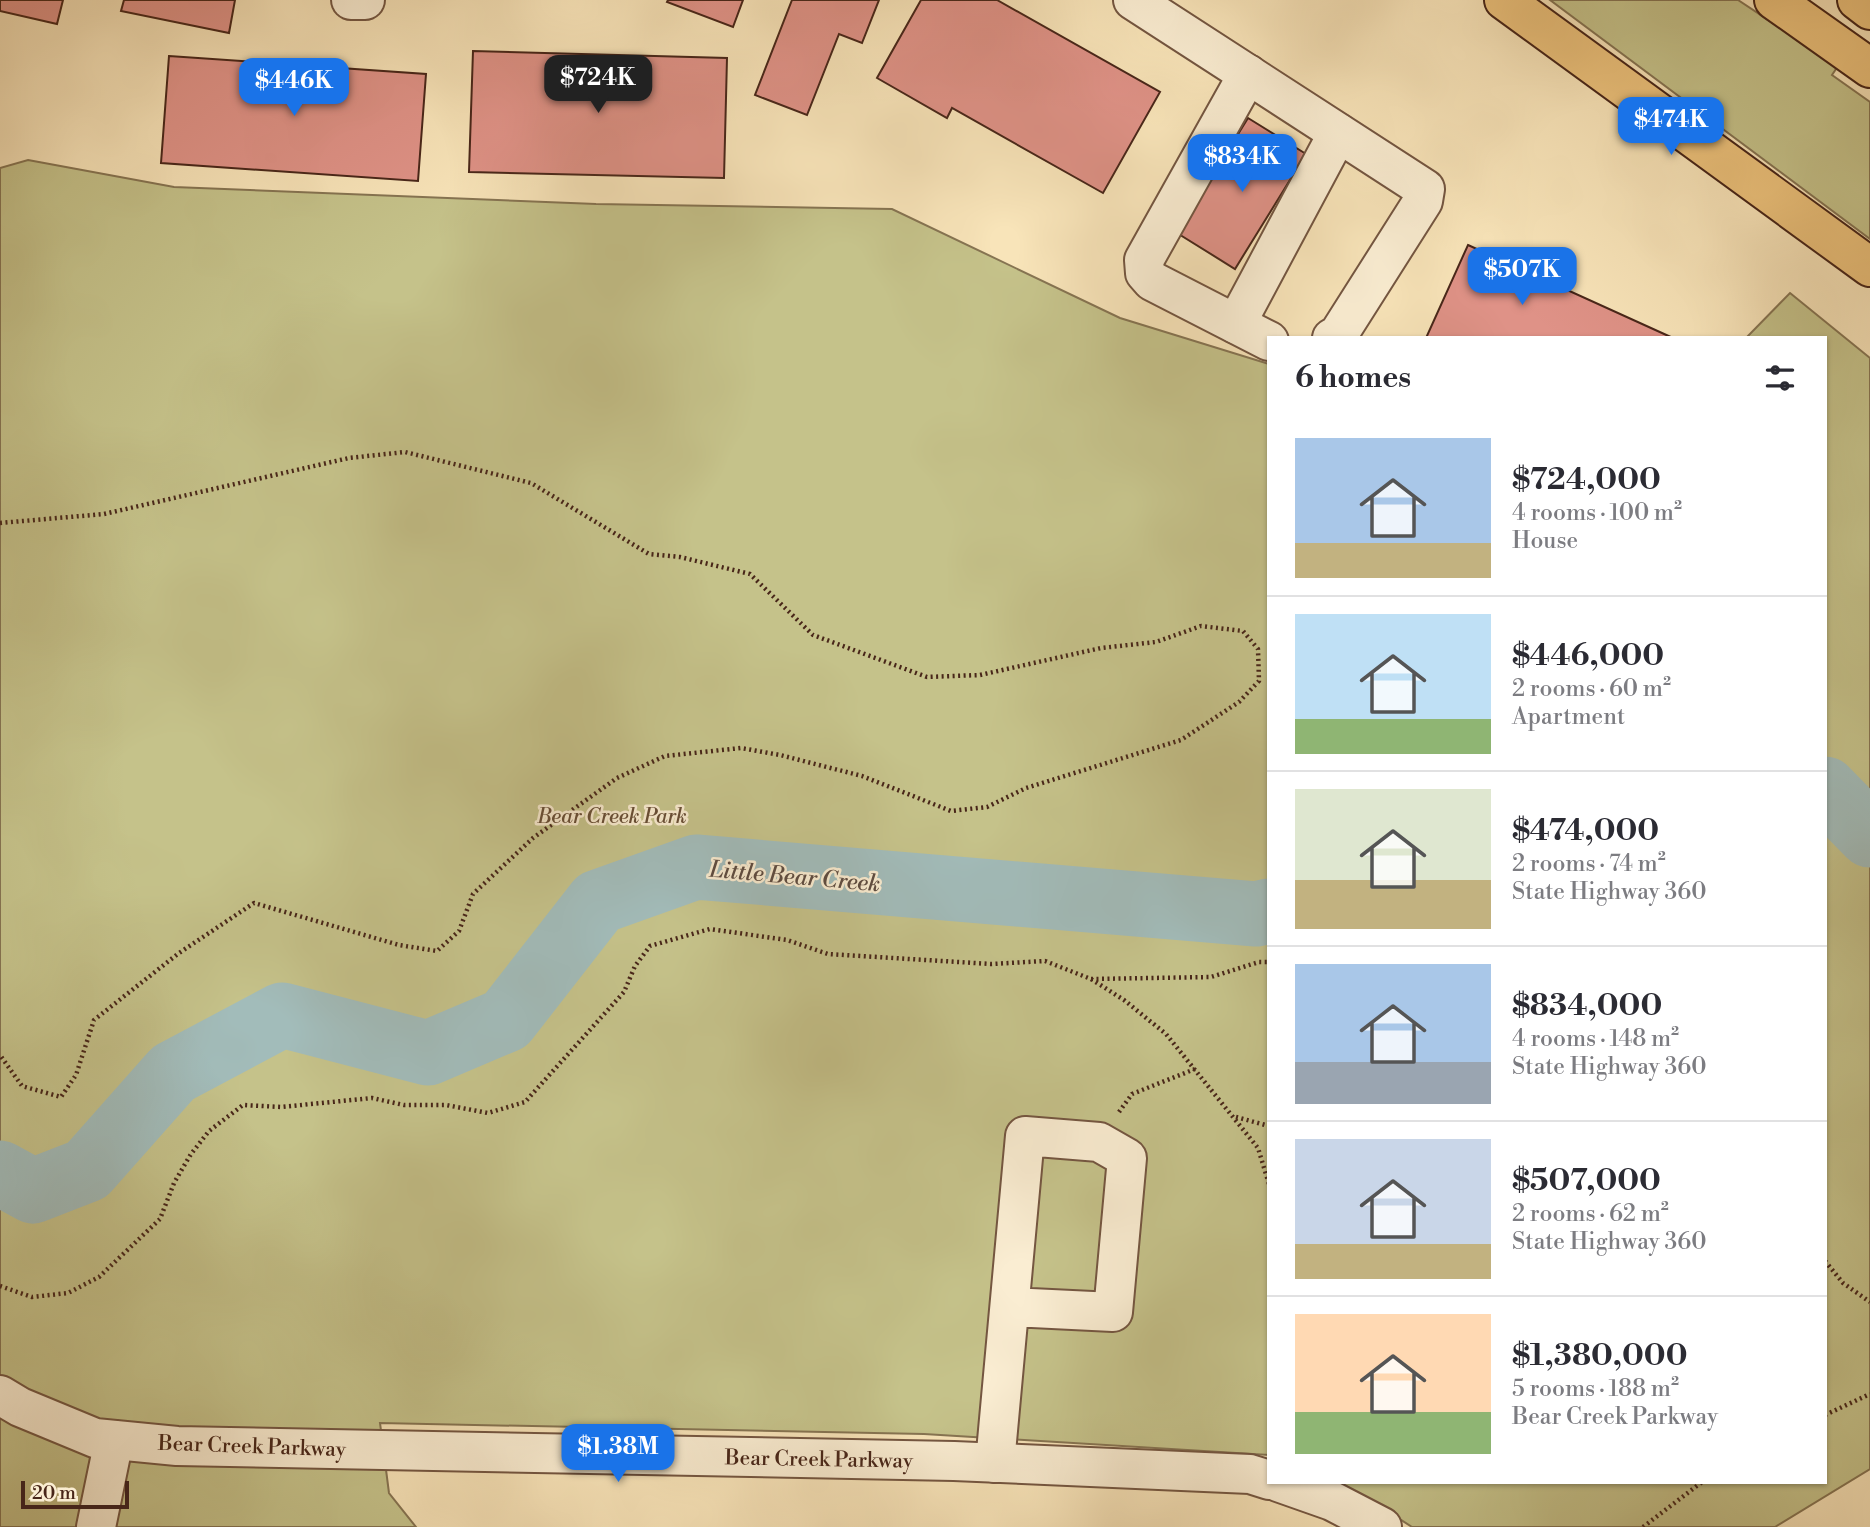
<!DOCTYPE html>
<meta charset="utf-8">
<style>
:root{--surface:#fff;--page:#f7f7f7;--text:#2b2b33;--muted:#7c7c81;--line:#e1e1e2;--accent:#1a73e8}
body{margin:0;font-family:"Libre Bodoni",serif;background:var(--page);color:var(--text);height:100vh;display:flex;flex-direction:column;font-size:26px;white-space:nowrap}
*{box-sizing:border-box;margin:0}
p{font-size:23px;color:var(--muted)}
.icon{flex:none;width:38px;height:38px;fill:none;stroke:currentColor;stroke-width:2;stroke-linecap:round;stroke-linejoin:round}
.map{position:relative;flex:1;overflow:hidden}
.side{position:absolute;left:1267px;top:336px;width:560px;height:1148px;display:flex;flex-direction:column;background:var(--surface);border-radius:0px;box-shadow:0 2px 5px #0004}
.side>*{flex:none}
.scale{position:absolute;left:21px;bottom:18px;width:108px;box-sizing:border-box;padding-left:7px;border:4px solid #482619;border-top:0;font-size:19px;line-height:24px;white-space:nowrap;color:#482619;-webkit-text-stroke:5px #faedd2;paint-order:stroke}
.price{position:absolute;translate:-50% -60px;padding:0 16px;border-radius:14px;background:var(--accent);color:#fff;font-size:23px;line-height:46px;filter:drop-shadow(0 2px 4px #0008)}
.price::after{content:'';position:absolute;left:50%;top:42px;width:21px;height:16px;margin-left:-10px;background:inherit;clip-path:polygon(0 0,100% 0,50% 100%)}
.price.on{background:#222;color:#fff}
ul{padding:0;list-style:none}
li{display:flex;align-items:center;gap:21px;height:175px;padding:0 28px}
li+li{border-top:2px solid var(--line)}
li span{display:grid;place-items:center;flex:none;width:196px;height:140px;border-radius:0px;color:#555}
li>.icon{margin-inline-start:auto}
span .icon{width:84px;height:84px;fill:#fffc;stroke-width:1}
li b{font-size:30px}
h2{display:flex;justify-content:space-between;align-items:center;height:84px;padding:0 28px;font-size:30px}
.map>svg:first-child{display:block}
.green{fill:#c5c28a;stroke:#867452;stroke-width:2}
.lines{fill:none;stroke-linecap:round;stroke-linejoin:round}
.river{stroke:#a2bcba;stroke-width:65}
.building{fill:#df9287;stroke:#482619;stroke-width:2}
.minor-casing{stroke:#745641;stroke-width:42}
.major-casing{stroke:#482619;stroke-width:42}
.highway-casing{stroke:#482619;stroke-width:42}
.path{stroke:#482619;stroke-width:4.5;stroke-dasharray:2 3.5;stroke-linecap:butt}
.minor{stroke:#faedd2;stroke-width:38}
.major{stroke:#ecc27c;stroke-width:38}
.highway{stroke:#ecc27c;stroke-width:38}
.labels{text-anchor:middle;stroke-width:5;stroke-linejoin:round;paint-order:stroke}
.park-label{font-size:21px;font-style:italic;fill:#674d35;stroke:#faedd2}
.street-label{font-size:21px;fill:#482619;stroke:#faedd2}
.water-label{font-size:23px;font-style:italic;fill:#5e4c41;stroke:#faedd2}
</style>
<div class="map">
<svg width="1870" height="1527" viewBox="0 0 1870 1527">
<rect width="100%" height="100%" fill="#f8e4b9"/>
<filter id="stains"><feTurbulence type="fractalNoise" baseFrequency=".00286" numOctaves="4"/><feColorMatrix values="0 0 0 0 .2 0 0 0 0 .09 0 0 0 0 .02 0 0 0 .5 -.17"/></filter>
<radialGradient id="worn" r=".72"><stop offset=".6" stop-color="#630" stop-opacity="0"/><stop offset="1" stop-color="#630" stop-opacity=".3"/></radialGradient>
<g class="green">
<polygon points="1550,0 1738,0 1838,66 1832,75 1870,102 1870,239"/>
<polygon points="28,160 174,187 596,204 892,209 1120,318 1269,364 1269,1455 924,1434 380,1423 389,1493 416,1527 0,1527 0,168"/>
<polygon points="1790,293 1870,358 1870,1469 1775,1527 1412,1527 1364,1496 1332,1482 1825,1482 1825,338 1746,338"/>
</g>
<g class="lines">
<g class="river">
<polyline points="1825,789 1870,835"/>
<polyline points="0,1173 33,1191 87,1170 173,1073 282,1015 428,1053 506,1020 598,902 696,867 1256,914 1269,911"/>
</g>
</g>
<g class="building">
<polygon points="0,0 63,0 57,24 0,11"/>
<polygon points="124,0 235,0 229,33 121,11"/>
<polygon points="668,0 743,0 733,27 667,2"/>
<polygon points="792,0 879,0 862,43 839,34 807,115 755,95"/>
<polygon points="921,0 997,0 1160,92 1103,193 952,108 947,118 877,78"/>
<polygon points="473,51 727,58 724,178 469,172"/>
<polygon points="169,56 426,74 418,181 161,163"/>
<polygon points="1248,118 1306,154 1235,269 1177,233"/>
<polygon points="1468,245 1673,338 1426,338"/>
</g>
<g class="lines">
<g class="minor-casing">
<g id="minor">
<polyline points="351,0 365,0"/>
<polyline points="1133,0 1425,189 1423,201 1338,335 1332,338"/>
<polyline points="1248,74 1144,260 1145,273 1152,281 1269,341"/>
<polyline points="1236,324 1338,133"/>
<polyline points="0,1395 20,1407 95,1438 177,1446 954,1461 1250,1474 1269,1480"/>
<polyline points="995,1463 1025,1136 1099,1142 1127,1158 1113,1312 1011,1307"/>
<polyline points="1278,1482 1332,1501 1382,1527"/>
<polyline points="96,1527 114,1440"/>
</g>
</g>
<g class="major-casing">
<polyline id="major" points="1504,0 1870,267"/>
</g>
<g class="highway-casing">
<g id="highway">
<polyline points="1774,0 1870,68"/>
<polyline points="1857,0 1870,10"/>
</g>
</g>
<g class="path">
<polyline points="0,523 104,514 349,458 405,452 531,483 649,554 680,557 750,574 813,635 927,677 980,675 1101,648 1156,642 1201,626 1243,631 1258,649 1259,681 1239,702 1181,740 1026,788 987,807 951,811 862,776 780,755 741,748 665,756 617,778 533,838 473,894 459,931 437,951 399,945 254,903 179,953 94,1020 76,1075 61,1097 22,1086 0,1055"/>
<polyline points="1091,979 1211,977 1259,962 1269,962"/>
<polyline points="1119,1112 1132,1094 1195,1069"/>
<polyline points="1236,1117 1269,1126"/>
<polyline points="1825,1261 1843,1283 1870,1302"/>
<polyline points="0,1286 32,1297 68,1293 99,1277 160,1219 174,1183 191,1154 209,1131 243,1105 281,1107 372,1098 404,1105 446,1105 488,1113 525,1102 624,992 635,966 650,946 710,929 787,940 828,954 991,964 1045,961 1091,979 1124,1000 1166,1034 1258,1148 1269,1184"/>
<polyline points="1825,1415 1870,1394"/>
<polyline points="1643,1527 1702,1482"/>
</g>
<use href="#minor" class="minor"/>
<use href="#major" class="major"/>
<use href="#highway" class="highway"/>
</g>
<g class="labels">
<g class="park-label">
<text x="612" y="823">Bear Creek Park</text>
</g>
<g class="street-label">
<text transform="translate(252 1446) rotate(2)" y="7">Bear Creek Parkway</text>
<text transform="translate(819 1459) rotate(1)" y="7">Bear Creek Parkway</text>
</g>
<g class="water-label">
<text transform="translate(795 876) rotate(5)" y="8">Little Bear Creek</text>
</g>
</g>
<rect width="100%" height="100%" filter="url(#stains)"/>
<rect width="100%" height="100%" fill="url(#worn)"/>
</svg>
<div class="scale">20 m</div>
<b class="price on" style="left:598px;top:115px">$724K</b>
<b class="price" style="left:294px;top:118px">$446K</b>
<b class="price" style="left:1671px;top:157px">$474K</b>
<b class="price" style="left:1242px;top:194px">$834K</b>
<b class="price" style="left:1522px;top:307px">$507K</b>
<b class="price" style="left:618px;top:1484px">$1.38M</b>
<section class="side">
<h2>6 homes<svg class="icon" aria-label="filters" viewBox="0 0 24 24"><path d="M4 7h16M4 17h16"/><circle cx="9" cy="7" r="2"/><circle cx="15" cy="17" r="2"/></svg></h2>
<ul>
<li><span style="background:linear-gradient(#a9c7e8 75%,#c2b280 0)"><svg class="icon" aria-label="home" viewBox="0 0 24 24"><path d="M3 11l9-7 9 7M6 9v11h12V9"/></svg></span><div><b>$724,000</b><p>4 rooms · 100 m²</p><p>House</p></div></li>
<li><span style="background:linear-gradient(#bfe0f5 75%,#8fb573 0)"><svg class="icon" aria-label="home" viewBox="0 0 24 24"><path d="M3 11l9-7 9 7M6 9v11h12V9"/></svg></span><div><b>$446,000</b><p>2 rooms · 60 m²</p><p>Apartment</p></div></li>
<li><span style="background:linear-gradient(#dfe7d0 65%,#c2b280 0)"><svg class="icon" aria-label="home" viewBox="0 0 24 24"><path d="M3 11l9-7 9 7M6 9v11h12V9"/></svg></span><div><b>$474,000</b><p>2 rooms · 74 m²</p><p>State Highway 360</p></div></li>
<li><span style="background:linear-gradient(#a9c7e8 70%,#9aa5b1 0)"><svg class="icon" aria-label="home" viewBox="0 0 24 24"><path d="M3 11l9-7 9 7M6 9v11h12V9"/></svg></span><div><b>$834,000</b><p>4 rooms · 148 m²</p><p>State Highway 360</p></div></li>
<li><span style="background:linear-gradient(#c9d6e8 75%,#c2b280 0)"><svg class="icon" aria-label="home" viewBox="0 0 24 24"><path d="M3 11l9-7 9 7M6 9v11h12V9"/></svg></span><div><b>$507,000</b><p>2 rooms · 62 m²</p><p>State Highway 360</p></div></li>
<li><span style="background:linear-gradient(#ffd9b3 70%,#8fb573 0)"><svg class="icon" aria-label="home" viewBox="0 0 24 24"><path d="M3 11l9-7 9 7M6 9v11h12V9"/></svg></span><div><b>$1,380,000</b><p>5 rooms · 188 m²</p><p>Bear Creek Parkway</p></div></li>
</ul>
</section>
</div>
